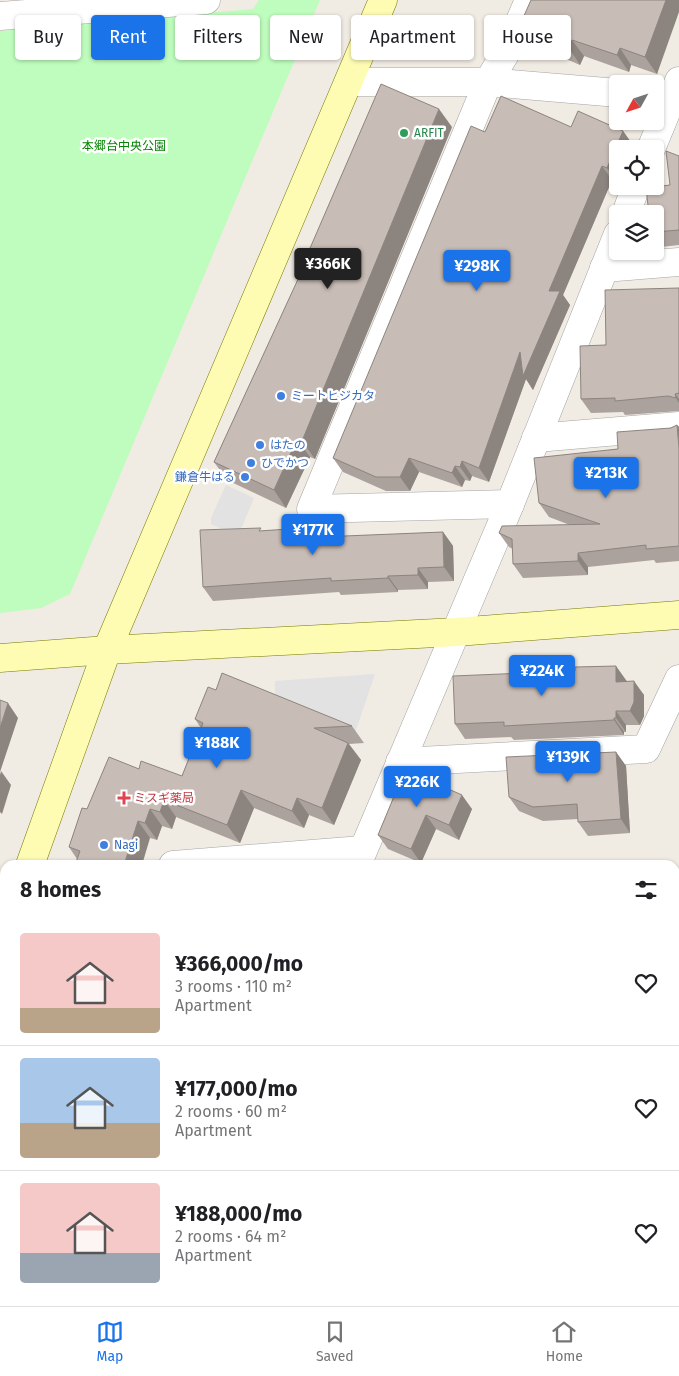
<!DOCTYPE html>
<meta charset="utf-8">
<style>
:root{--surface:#fff;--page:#f2f2f2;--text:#202124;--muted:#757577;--line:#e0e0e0;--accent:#1a73e8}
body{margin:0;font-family:"Fira Sans","Noto Sans JP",sans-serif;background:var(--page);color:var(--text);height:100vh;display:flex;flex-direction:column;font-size:19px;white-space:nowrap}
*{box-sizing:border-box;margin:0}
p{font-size:16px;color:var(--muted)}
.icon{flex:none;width:28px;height:28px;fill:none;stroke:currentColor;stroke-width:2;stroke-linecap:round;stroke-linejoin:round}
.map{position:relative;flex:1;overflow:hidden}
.drawer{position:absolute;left:0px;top:860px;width:680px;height:446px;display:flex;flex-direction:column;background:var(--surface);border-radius:15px 15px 0 0;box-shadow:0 1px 4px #0004}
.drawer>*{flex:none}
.top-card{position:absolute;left:15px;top:15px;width:650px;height:45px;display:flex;gap:10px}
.needle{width:32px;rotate:230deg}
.controls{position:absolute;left:609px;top:75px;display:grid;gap:10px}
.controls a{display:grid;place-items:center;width:55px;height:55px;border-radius:5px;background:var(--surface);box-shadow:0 1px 4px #0004;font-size:25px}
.price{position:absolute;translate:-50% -42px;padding:0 11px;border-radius:5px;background:var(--accent);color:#fff;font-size:16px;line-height:32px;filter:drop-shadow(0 1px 2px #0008)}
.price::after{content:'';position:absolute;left:50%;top:30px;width:15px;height:11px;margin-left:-8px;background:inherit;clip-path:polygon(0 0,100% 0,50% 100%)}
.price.active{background:#222;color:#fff}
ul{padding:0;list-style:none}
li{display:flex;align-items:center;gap:15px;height:125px;padding:0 20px}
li+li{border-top:1px solid var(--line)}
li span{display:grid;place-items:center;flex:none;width:140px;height:100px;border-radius:5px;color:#555}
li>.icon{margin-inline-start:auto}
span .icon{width:60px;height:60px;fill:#fffc;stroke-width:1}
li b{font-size:21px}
h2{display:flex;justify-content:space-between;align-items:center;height:60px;padding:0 20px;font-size:21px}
.tag{padding:0 18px;border-radius:5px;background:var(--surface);box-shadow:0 1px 4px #0004;font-size:18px;line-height:45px}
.tag.active{background:var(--accent);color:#fff}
.tab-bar{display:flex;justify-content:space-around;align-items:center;height:70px;border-top:1px solid var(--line);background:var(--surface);font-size:14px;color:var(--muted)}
.tab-bar a{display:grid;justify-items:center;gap:2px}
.tab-bar .active{color:var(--accent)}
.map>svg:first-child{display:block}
.park{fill:#befdbd}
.parking{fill:#e2e2e2}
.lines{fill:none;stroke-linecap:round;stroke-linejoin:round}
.street-casing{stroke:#a5a5a5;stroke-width:29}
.secondary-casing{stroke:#797a00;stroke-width:29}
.street{stroke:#fff;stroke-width:28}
.secondary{stroke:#fefbb3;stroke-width:28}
.wall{fill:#aca29d}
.shaded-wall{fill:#8c847f}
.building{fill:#c8bcb6;stroke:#8c847f}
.leisure-dot{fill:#2e9e5b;stroke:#fff;stroke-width:2}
.shop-dot{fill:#3f7fe0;stroke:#fff;stroke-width:2}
.health-dot{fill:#e0444e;stroke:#fff;stroke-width:2}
.labels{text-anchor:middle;stroke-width:5;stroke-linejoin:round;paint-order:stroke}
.leisure-label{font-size:12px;fill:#27864d;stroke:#fff;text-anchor:start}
.park-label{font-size:12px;fill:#058503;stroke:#fff}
.shop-label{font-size:12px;fill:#366cbe;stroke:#fff;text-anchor:start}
.health-label{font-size:12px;fill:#be3a42;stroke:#fff;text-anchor:start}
</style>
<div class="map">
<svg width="679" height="1306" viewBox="0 0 679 1306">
<rect width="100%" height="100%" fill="#f0ebe3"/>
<polygon class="park" points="259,0 320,0 70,594 41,608 0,613 0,31 253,9"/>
<g class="parking">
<polygon points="226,485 254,498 238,536 211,524 211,518"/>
<polygon points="375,674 354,736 275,704 275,681"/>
</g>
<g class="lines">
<g class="street-casing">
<g id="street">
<polyline points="0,16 206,0"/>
<polyline points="349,82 488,82 618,93"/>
<polyline points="651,149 679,81"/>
<polyline points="626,214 636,186"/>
<polyline points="604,268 679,262"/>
<polyline points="536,438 679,426"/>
<polyline points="510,504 311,509 488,82 508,49 529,0"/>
<polyline points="400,762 646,749 679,679"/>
<polyline points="173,865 362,850"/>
<polyline points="357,865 510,504 618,234"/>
<polyline points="0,1228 5,1227"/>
<polyline points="66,1301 66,1306"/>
<polyline points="247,1301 247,1306"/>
<polyline points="421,1301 421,1306"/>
</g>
</g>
<g class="secondary-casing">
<g id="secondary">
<polyline points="0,658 107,650 456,632 679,615"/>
<polyline points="30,865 107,650 383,0"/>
<polyline points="0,951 5,934"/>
</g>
</g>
<use href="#street" class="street"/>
<use href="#secondary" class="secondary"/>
</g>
<g class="wall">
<polygon points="679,0 657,74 631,65 629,72 584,56 580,65 531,44 519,27"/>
<polygon points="452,127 315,459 310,457 286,508 227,480 214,462 299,278 298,276"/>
<polygon points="571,127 623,131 633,145 618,149 618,180 617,182 612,180 563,295 570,305 533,390 526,379 489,482 472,476 470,481 465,480 462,487 419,472 410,491 386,491 343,472 333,458 485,132"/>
<polygon points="679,156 679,245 661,247 655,237 655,214 670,185"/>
<polygon points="679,288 679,411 625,415 623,412 591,413 581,399 606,345"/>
<polygon points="677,425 679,427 679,561 656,563 654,560 588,567 588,575 523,578 513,564 513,549 509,547 499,533 570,525 549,517 539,503 618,449"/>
<polygon points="319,527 326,537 443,532 453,546 454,581 428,582 428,589 398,590 398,592 341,595 339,592 213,601 203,587 263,531"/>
<polygon points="626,680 644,695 644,716 640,725 626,725 626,732 624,732 624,735 514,740 511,737 465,739 455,724"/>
<polygon points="216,690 352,726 364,743 349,744 361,760 334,825 309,815 304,828 254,808 240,843 176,817 172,829 162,826 157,840 150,838 77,859 69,847 87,809 139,769 182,776 201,728 195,719"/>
<polygon points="616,752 626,766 630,833 588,836 578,822 578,819 543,821 519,811 509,797"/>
<polygon points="405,770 472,809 459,840 436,829 421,863 388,849 378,835"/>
<polygon points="675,921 679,923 679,987 675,985"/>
<polygon points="5,1030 5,1203 0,1202 0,1049"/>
<polygon points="0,1241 5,1241 5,1301 40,1301 39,1306 0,1306"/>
</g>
<g class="shaded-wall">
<polygon points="666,0 679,0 679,12 657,74 645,57"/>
<polygon points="572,40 584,56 580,65 569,48"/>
<polygon points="620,48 631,65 629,72 617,55"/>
<polygon points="439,109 452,127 315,459 302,441"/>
<polygon points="623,131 633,145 631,149 618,149 618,180 617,182 607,168"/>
<polygon points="602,166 612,180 563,295 570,305 533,390 526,379 489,482 479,468 520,352 549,291"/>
<polygon points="675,394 679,399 679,403 676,398"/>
<polygon points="677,425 679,427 679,448"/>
<polygon points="297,439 310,457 286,508 274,490"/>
<polygon points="409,458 419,472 410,491 400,477"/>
<polygon points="462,461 472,476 470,481 460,467"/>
<polygon points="455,466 465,480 462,487 452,473"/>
<polygon points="319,527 329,541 320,537"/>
<polygon points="443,532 453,546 454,581 444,567"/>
<polygon points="578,553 588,567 588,575 578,561"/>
<polygon points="418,568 428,582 428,589 418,575"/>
<polygon points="388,576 398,590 398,592 388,578"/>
<polygon points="616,666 626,680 626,696 616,682"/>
<polygon points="634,681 644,695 644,716 640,725 630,711"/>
<polygon points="8,703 18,718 0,772 0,728"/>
<polygon points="616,711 626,725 626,732 616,718"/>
<polygon points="614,718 624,732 624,735 614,720"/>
<polygon points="348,743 361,760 334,825 322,808"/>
<polygon points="616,752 626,766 630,833 621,819"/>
<polygon points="1,771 11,785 2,814 0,812 0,775"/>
<polygon points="241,790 254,808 240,843 227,825"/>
<polygon points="462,795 472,809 459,840 449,825"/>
<polygon points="297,798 309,815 304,828 292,811"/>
<polygon points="164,800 176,817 172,829 160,812"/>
<polygon points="150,809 162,826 157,840 145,823"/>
<polygon points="426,815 436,829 421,863 411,849"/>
<polygon points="138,821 150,838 142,865 124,865"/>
<polygon points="679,1119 679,1154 675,1162 675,1127"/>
<polygon points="679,1285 679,1306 661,1306 665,1301 675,1301 675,1290"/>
<polygon points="32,1301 40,1301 39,1306 35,1306"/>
<polygon points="142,1301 147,1301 150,1306 142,1305"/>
<rect x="393" y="1301" width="9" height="5"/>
<rect x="490" y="1301" width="9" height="5"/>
</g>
<g class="building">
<polygon points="531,0 666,0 645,57 620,48 617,55 572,40 569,48 519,27"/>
<polygon points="381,84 439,109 302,441 297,439 274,490 214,462 299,277 298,276"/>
<polygon points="501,96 571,127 578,111 623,131 607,168 602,166 549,291 560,291 523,376 520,352 479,468 462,461 460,467 455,466 452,473 409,458 400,477 376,477 333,458 471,126 485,132"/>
<polygon points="666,151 679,156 679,230 655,232 655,214 649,214 646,188 670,185"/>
<polygon points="679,288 679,393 675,394 676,398 668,396 615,401 615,398 581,399 580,346 606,345 605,290"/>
<polygon points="677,425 679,448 679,546 646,549 646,545 578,553 578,561 513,564 512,539 499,533 502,526 600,524 539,503 534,458 618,449 617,432 671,428"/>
<polygon points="319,527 320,537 443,532 444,567 418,568 418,575 388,576 388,578 331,581 331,578 203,587 200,530 261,528 259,531"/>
<polygon points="616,666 616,682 634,681 634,702 630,711 616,711 616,718 614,718 614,720 504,726 504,722 455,724 453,676 575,671 575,667"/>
<polygon points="222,673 352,726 314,728 348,743 322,808 297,798 292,811 241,790 227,825 164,800 160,812 150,809 145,823 138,821 124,865 75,865 80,851 69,847 82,808 87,809 109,757 139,769 141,761 182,776 203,723 195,719 208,687 216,690"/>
<polygon points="0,700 8,703 0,728"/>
<polygon points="616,752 621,819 578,822 577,804 533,807 509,797 506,757"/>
<polygon points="405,770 462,795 449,825 426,815 411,849 378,835"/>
<polygon points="675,921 679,923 679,977 675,975"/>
<polygon points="679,1002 679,1119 675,1127 675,1008"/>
<polygon points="5,1030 5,1188 0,1187 0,1049"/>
<polygon points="0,1241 5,1241 5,1295 0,1294"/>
<polygon points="675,1257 679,1261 679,1285 675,1290"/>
<polygon points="81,1301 142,1301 142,1305 189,1304 189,1306 81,1306"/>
<polygon points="352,1301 393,1301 393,1306 349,1306"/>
<rect x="440" y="1301" width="50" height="5"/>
<polygon points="606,1301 665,1301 661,1306 602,1306"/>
</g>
<circle class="leisure-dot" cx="404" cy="133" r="5"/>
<g class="shop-dot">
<circle cx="281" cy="396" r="5"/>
<circle cx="260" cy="445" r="5"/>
<circle cx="251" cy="463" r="5"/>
<circle cx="245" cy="477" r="5"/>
<circle cx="104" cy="845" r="5"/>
</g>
<path class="health-dot" d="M121.5 790.5h5v5h5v5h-5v5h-5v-5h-5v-5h5z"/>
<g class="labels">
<g class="leisure-label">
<text x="414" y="137">ARFIT</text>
</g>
<g class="park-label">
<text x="124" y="150">本郷台中央公園</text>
</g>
<g class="shop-label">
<text x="291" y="400">ミートヒジカタ</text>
<text x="270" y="449">はたの</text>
<text x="261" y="467">ひでかつ</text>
<text x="235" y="481" text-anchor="end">鎌倉牛はる</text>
<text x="114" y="849">Nagi</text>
</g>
<g class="health-label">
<text x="134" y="802">ミスギ薬局</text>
</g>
</g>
</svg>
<div class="controls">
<a><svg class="needle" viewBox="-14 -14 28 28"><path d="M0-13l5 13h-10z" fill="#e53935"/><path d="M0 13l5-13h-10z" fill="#757577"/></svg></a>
<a><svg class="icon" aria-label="locate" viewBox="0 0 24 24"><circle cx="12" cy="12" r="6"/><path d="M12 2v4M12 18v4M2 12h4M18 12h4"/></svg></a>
<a><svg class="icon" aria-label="layers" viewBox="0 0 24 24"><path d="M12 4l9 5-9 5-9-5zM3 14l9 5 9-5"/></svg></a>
</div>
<b class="price active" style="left:328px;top:290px">¥366K</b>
<b class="price" style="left:477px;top:292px">¥298K</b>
<b class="price" style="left:606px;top:499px">¥213K</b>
<b class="price" style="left:313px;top:556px">¥177K</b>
<b class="price" style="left:542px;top:697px">¥224K</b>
<b class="price" style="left:217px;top:769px">¥188K</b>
<b class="price" style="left:568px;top:783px">¥139K</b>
<b class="price" style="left:417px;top:808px">¥226K</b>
<div class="top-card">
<a class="tag">Buy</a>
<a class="tag active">Rent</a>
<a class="tag">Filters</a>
<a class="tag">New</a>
<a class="tag">Apartment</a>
<a class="tag">House</a>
</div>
<section class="drawer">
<h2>8 homes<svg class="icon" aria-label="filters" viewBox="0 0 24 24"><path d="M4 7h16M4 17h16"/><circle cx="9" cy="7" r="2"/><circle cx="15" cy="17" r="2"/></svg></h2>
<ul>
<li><span style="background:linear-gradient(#f6c9c9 75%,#b9a48a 0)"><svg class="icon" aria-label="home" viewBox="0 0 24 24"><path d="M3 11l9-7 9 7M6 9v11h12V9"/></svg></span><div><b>¥366,000/mo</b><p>3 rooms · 110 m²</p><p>Apartment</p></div><svg class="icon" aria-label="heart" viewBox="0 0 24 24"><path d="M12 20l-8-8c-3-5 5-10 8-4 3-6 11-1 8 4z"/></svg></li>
<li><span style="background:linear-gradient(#a9c7e8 65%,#b9a48a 0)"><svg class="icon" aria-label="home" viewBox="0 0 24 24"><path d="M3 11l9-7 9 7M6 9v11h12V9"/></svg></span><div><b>¥177,000/mo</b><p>2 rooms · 60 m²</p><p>Apartment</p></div><svg class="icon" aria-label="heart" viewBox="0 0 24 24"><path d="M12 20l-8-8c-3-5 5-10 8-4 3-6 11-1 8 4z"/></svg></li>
<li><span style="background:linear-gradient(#f6c9c9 70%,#9aa5b1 0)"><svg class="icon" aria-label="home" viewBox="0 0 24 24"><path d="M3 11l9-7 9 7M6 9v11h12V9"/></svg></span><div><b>¥188,000/mo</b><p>2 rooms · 64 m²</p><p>Apartment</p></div><svg class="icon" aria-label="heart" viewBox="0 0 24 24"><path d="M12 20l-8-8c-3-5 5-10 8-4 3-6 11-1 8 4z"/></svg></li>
</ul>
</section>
</div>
<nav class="tab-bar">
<a class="active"><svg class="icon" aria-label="map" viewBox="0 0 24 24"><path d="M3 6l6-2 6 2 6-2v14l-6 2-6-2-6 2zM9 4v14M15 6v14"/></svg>Map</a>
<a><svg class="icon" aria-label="saved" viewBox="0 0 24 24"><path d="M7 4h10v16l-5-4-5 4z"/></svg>Saved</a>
<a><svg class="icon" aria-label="home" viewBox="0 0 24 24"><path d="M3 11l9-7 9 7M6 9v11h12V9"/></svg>Home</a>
</nav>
